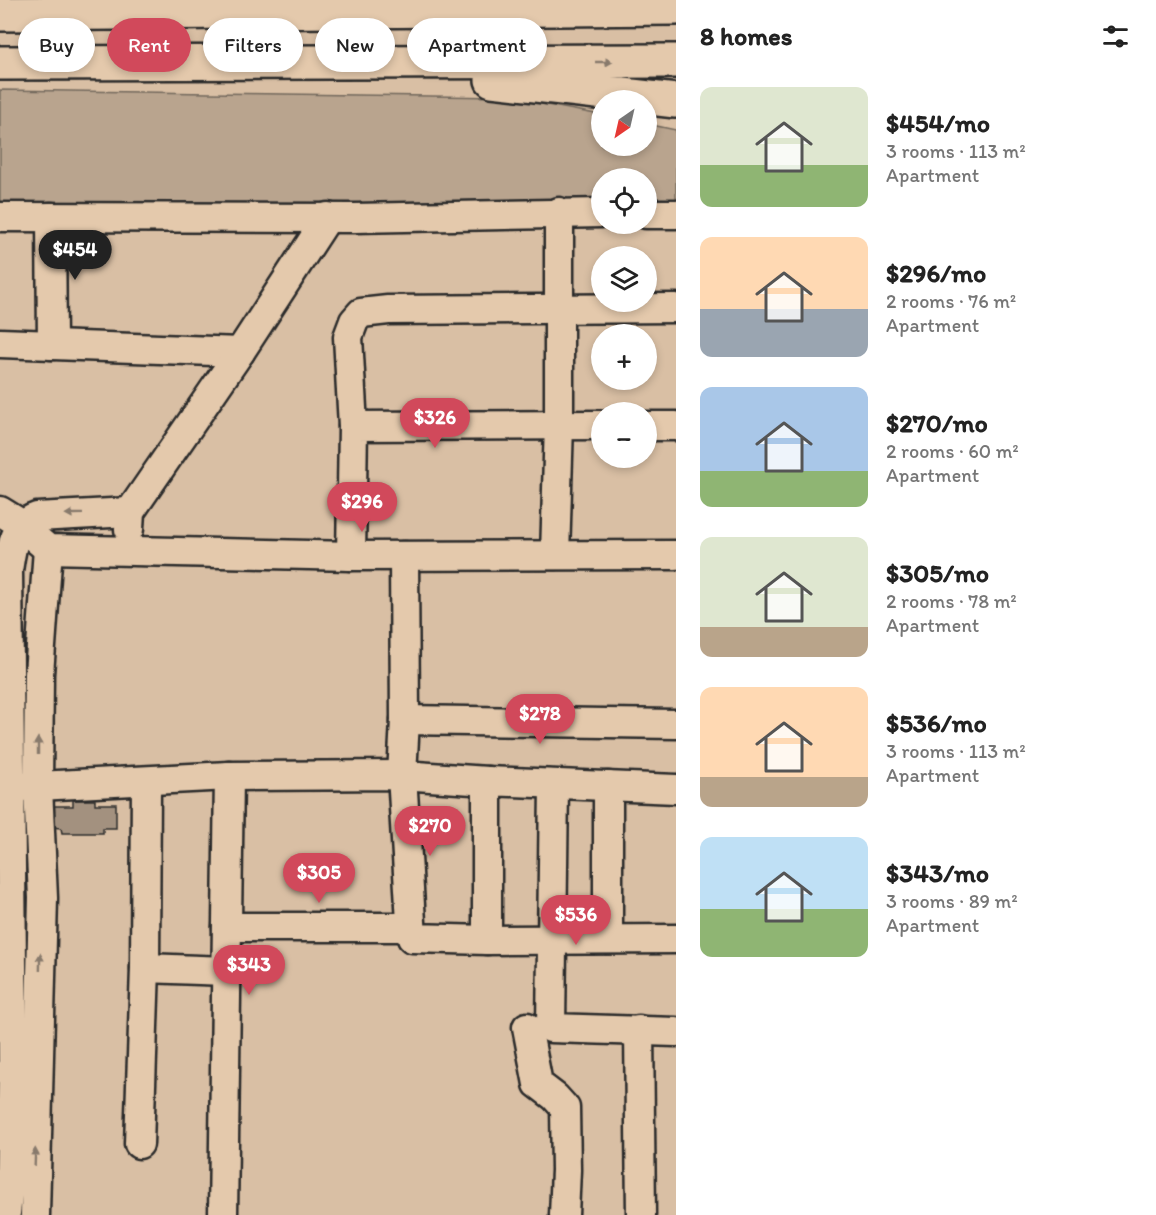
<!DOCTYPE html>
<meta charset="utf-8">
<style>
:root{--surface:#fff;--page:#f6f6f6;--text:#222;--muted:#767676;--accent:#d1495b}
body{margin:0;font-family:Itim,sans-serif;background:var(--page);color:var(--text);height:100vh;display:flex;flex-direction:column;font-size:22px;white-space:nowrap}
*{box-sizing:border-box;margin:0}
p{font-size:20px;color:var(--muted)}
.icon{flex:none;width:33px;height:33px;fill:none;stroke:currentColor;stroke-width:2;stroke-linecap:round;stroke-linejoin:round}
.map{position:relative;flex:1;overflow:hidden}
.sheet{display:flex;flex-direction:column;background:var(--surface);width:480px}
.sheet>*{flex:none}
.banner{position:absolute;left:18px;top:18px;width:567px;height:54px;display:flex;gap:12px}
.needle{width:39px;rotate:214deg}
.fabs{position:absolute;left:591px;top:90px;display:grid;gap:12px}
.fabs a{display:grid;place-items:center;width:66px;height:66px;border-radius:50%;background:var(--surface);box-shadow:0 3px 9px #0003;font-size:30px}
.price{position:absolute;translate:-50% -51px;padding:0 14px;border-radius:21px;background:var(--accent);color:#fff;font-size:20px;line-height:39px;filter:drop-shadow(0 2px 3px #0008)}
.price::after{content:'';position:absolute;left:50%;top:36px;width:18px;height:14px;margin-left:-9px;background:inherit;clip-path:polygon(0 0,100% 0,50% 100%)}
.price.active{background:#222;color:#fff}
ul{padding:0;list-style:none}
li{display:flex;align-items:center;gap:18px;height:150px;padding:0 24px}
li span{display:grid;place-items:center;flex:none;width:168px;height:120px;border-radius:12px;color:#555}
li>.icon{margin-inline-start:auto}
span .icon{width:72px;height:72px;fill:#fffc;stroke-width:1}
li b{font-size:26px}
h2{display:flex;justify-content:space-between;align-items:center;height:72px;padding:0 24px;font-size:26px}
.tag{padding:0 21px;border-radius:27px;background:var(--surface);box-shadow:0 3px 9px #0003;font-size:21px;line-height:54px}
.tag.active{background:var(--accent);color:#fff}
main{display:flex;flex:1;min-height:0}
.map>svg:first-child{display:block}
.green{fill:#b9a48e;stroke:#72685c;stroke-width:1.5}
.building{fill:#a3917f;stroke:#2b2b2b;stroke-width:1.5}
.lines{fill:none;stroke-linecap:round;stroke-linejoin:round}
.minor-casing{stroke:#2b2b2b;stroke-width:33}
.highway-casing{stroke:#2b2b2b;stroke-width:38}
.minor{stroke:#e4c9ac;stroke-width:28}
.highway{stroke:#e4c9ac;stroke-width:33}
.oneway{fill:#887a6c}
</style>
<main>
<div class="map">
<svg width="676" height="1215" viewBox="0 0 676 1215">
<rect width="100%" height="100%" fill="#d9bfa4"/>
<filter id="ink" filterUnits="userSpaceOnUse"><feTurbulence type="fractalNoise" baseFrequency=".0167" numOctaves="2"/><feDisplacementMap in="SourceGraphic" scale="12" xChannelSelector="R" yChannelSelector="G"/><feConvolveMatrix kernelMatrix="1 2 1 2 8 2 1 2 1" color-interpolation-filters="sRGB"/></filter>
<g filter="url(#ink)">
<g class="green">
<polygon points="602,75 676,76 676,89"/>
<polygon points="0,90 504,97 601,115 602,146 646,146 647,124 676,130 676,208 647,208 646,178 602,178 601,207 0,203"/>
</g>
<polygon class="building" points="73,800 95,800 95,804 116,804 116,828 103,828 103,833 62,833 61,828 52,827 52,806 73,806"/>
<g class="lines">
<g class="minor-casing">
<g id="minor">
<polyline points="646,214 676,214"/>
<polyline points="0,217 355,218 602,213"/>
<polyline points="51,217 52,345"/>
<polyline points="0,343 240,352"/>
<polyline points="353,426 348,337 354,321 361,313 388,310 676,308"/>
<polyline points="646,426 676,426"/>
<polyline points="0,511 13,519 48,549 351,556 676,555"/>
<polyline points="129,529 130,512 240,352 328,217"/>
<polyline points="555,555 559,424 559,212"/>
<polyline points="351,556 353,426 602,425"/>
<polyline points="404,556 405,720 402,775 412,938 487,940 676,939"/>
<polyline points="405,720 676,724"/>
<polyline points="554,785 551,1028 676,1032"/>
<polyline points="608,786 608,939"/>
<polyline points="19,787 229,776 402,775 487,781"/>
<polyline points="227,927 410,927"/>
<polyline points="487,940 487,781 676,789"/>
<polyline points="145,968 227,971"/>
<polyline points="527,1027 538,1084 555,1097 565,1108 566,1170 564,1215"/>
<polyline points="639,1030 641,1215"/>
<polyline points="139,1144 145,968 146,781"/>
<path d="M 6,1213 L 10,1178 L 13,1065 L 8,571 C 11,550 13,525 37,517 L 130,512"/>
<polyline points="35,1215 43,898 38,787 39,674 48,549"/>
<polyline points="223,1215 229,776"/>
</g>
</g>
<g class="highway-casing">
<g id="highway">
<polyline points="0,14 676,8"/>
<polyline points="0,63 676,61"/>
<polyline points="492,80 676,101"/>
</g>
</g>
<use href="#minor" class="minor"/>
<use href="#highway" class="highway"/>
</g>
<defs><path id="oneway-solid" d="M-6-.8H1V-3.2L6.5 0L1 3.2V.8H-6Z" transform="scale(1.5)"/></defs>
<g class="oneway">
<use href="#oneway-solid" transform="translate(604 62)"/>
<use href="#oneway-solid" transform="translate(74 514) rotate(179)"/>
<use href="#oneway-solid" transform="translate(38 746) rotate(-90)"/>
<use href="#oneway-solid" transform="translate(40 962) rotate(-89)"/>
<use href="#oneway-solid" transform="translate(35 1157) rotate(-88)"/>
</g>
</g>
</svg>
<div class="fabs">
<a><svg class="needle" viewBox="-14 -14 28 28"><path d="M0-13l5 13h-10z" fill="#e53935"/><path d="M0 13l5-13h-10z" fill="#767676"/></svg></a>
<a><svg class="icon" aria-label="locate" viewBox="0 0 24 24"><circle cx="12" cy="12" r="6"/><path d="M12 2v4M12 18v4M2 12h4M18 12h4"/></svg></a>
<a><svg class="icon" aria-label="layers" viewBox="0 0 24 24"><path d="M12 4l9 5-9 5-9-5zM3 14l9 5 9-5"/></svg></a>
<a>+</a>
<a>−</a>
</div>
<b class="price active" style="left:75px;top:281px">$454</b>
<b class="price" style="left:435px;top:449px">$326</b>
<b class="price" style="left:362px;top:533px">$296</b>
<b class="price" style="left:540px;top:745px">$278</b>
<b class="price" style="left:430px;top:857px">$270</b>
<b class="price" style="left:319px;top:904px">$305</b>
<b class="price" style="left:576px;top:946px">$536</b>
<b class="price" style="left:249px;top:996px">$343</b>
<div class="banner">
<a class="tag">Buy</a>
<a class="tag active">Rent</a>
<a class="tag">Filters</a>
<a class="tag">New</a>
<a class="tag">Apartment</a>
</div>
</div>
<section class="sheet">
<h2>8 homes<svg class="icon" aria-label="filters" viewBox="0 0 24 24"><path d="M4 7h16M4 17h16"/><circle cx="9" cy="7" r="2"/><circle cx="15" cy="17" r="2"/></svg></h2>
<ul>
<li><span style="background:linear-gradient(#dfe7d0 65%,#8fb573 0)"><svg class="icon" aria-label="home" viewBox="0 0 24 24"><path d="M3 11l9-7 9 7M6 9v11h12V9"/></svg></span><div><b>$454/mo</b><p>3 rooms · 113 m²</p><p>Apartment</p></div></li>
<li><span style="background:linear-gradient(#ffd9b3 60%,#9aa5b1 0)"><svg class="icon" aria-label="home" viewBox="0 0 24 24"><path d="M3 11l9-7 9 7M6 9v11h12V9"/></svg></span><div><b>$296/mo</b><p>2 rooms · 76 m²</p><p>Apartment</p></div></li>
<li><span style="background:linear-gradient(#a9c7e8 70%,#8fb573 0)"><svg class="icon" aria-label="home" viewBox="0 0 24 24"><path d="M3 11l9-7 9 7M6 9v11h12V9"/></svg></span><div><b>$270/mo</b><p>2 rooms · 60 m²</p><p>Apartment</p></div></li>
<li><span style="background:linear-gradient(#dfe7d0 75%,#b9a48a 0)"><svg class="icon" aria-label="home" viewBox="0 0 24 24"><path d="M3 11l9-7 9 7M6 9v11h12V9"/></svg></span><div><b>$305/mo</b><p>2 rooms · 78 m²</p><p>Apartment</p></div></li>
<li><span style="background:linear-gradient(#ffd9b3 75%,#b9a48a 0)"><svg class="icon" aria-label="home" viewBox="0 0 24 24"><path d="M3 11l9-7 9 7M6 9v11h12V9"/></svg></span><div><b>$536/mo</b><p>3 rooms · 113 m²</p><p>Apartment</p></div></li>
<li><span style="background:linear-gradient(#bfe0f5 60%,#8fb573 0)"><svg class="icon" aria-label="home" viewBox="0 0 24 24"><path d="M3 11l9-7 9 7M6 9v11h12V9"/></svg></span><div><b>$343/mo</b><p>3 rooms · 89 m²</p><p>Apartment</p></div></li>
</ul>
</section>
</main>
